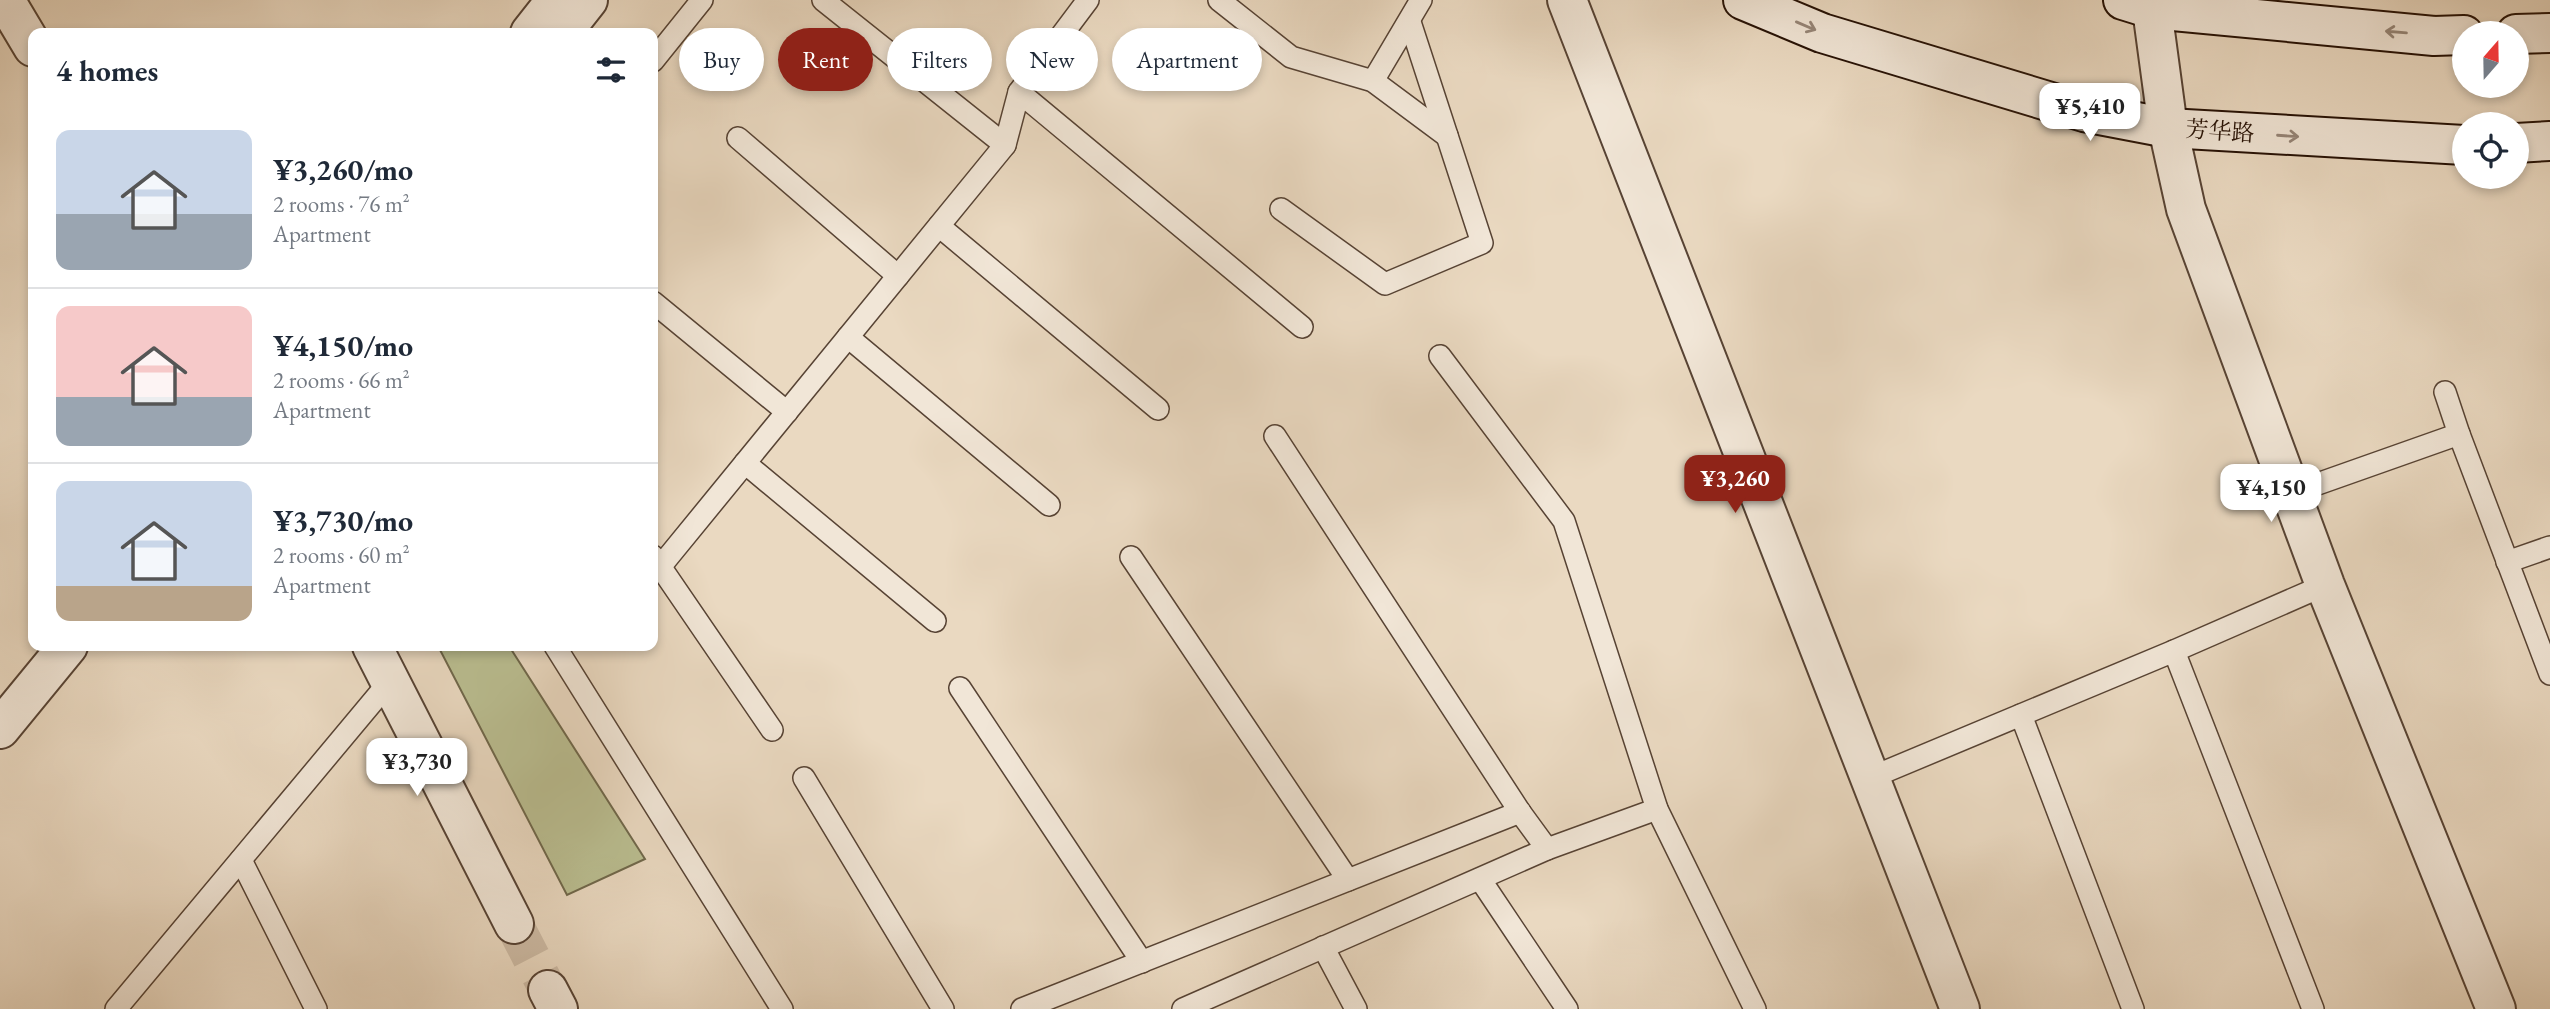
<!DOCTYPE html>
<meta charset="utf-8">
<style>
:root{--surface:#fff;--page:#f2f2f3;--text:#1f2937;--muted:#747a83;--line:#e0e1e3;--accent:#8f2418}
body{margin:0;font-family:"EB Garamond","Noto Serif SC",serif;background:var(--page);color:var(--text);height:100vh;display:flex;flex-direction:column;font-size:26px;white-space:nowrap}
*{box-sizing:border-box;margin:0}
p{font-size:23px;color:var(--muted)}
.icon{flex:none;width:38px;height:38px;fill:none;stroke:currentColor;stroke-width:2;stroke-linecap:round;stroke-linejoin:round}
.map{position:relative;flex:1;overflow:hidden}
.side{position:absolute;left:28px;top:28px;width:630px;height:623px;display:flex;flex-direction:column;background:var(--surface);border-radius:14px;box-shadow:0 4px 10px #0003}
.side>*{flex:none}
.top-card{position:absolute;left:679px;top:28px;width:665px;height:63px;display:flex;gap:14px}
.needle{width:46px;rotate:20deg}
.buttons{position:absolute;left:2452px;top:21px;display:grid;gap:14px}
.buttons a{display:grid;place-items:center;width:77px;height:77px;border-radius:50%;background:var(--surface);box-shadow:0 4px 10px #0003;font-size:35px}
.price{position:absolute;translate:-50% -60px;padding:0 16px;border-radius:14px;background:#fff;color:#222;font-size:23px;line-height:46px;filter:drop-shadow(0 2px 4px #0008)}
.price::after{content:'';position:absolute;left:50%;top:42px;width:21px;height:16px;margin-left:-10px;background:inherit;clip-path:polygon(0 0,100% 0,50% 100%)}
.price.current{background:var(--accent);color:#fff}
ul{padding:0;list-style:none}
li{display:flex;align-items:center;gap:21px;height:175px;padding:0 28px}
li+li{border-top:2px solid var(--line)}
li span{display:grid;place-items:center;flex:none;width:196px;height:140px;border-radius:14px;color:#555}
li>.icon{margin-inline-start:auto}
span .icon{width:84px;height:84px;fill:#fffc;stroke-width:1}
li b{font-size:30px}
h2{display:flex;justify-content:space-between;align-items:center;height:84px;padding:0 28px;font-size:30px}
.pill{padding:0 24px;border-radius:32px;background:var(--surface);box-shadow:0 4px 10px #0003;font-size:24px;line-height:63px}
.pill.current{background:var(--accent);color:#fff}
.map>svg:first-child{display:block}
.green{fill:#babe91;stroke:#70684b;stroke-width:2}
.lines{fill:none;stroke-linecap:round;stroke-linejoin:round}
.minor-tunnel{stroke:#cdbba5;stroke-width:38;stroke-dasharray:38 19;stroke-linecap:butt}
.service-casing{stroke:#574334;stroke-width:24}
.minor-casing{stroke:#574334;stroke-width:42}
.secondary-casing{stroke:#261105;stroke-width:42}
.service{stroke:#f1e6d7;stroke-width:21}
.minor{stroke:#f1e6d7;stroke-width:38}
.secondary{stroke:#f1e6d7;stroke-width:38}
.oneway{stroke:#968678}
.labels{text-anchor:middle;stroke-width:6;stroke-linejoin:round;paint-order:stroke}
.street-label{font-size:23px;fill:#261105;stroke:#f1e6d7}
</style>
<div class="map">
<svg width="2550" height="1009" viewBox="0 0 2550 1009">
<rect width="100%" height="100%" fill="#ead9c1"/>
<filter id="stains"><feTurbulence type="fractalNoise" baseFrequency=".00286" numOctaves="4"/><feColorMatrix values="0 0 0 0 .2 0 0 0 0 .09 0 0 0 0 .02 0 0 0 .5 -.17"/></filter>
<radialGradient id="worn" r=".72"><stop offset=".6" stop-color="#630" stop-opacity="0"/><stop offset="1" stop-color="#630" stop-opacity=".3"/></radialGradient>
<polygon class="green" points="438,646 509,646 645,859 567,895"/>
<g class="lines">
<polyline class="minor-tunnel" points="514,924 548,990"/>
<g class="service-casing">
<g id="service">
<polyline points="823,0 1005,145 1019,92 1302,327"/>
<polyline points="1219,0 1291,57 1373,81 1447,136"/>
<polyline points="653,61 702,0"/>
<polyline points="1373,81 1421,0"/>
<polyline points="1019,92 1088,0"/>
<polyline points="738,138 898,276"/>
<polyline points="1281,209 1385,284 1482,243 1410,22"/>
<polyline points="939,226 1158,409"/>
<polyline points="653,302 787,412"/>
<polyline points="848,337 1049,505"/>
<polyline points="1440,356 1564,521 1657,809 1755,1009"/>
<polyline points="2445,392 2459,434 2550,674"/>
<polyline points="745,463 935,621"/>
<polyline points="2292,493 2459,434"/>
<polyline points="653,556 772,730"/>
<polyline points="1131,557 1348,880"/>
<polyline points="2507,562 2550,547"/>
<polyline points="660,567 1005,145"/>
<polyline points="555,646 782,1009"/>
<polyline points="2174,651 2313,1009"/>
<polyline points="960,688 1142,962"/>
<polyline points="2021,715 2133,1009"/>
<polyline points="804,778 943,1009"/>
<polyline points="1870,778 2174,651 2325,585"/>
<polyline points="1547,849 1657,809"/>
<polyline points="241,860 316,1009"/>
<polyline points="1480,879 1567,1009"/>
<polyline points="1323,947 1356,1009"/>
<polyline points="116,1009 390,681"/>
<polyline points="1022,1009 1520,812"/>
<polyline points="1183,1009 1547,849 1520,812 1275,436"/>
</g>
</g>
<g class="minor-casing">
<g id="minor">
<polyline points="5,0 33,47"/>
<polyline points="1567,0 1960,1009"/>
<polyline points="2152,9 2168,128 2186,209 2325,585 2496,1009"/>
<polyline points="530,33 556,0"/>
<polyline points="562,33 588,0"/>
<polyline points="372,646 514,924"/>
<polyline points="0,729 68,646"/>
<polyline points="548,990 558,1009"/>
</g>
</g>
<g class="secondary-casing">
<g id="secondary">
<polyline points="1743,0 1822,33 2084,112 2168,128 2464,145"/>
<polyline points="2123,0 2152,9 2434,36 2464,35"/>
<polyline points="2516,34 2550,33"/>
<polyline points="2516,143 2550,141"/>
</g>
</g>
<use href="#service" class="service"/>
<use href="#minor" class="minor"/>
<use href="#secondary" class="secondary"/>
</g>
<defs><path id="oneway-shaft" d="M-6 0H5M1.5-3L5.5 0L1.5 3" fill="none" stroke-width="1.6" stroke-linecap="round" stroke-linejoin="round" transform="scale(1.75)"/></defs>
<g class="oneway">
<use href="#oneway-shaft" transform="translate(1806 26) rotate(23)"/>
<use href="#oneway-shaft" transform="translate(2396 32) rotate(-175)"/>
<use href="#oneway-shaft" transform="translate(2288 136) rotate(4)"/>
</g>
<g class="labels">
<g class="street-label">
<text transform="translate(2220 131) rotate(4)" y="8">芳华路</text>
</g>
</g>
<rect width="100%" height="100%" filter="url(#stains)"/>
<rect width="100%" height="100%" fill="url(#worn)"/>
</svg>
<div class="buttons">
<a><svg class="needle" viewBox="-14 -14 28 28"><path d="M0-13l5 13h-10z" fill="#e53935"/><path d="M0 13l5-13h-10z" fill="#747a83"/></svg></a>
<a><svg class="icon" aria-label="locate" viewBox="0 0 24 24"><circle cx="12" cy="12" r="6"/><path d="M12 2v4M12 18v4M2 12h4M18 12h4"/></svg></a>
</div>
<b class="price" style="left:2090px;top:143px">¥5,410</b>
<b class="price current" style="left:1735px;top:515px">¥3,260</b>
<b class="price" style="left:2271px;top:524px">¥4,150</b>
<b class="price" style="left:417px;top:798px">¥3,730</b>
<div class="top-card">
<a class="pill">Buy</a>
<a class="pill current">Rent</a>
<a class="pill">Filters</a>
<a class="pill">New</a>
<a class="pill">Apartment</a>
</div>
<section class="side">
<h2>4 homes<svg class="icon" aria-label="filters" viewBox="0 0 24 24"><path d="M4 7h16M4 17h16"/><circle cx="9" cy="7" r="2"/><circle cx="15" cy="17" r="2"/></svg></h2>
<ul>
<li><span style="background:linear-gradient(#c9d6e8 60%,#9aa5b1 0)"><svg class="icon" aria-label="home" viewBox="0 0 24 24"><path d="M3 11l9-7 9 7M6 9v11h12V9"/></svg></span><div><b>¥3,260/mo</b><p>2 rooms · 76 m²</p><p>Apartment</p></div></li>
<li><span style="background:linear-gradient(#f6c9c9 65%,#9aa5b1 0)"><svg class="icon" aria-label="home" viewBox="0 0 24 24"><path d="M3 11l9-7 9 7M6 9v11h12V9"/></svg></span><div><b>¥4,150/mo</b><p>2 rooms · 66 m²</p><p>Apartment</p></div></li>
<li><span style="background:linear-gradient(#c9d6e8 75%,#b9a48a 0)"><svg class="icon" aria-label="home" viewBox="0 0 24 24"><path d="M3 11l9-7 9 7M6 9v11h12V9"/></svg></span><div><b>¥3,730/mo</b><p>2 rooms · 60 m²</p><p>Apartment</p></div></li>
</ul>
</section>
</div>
